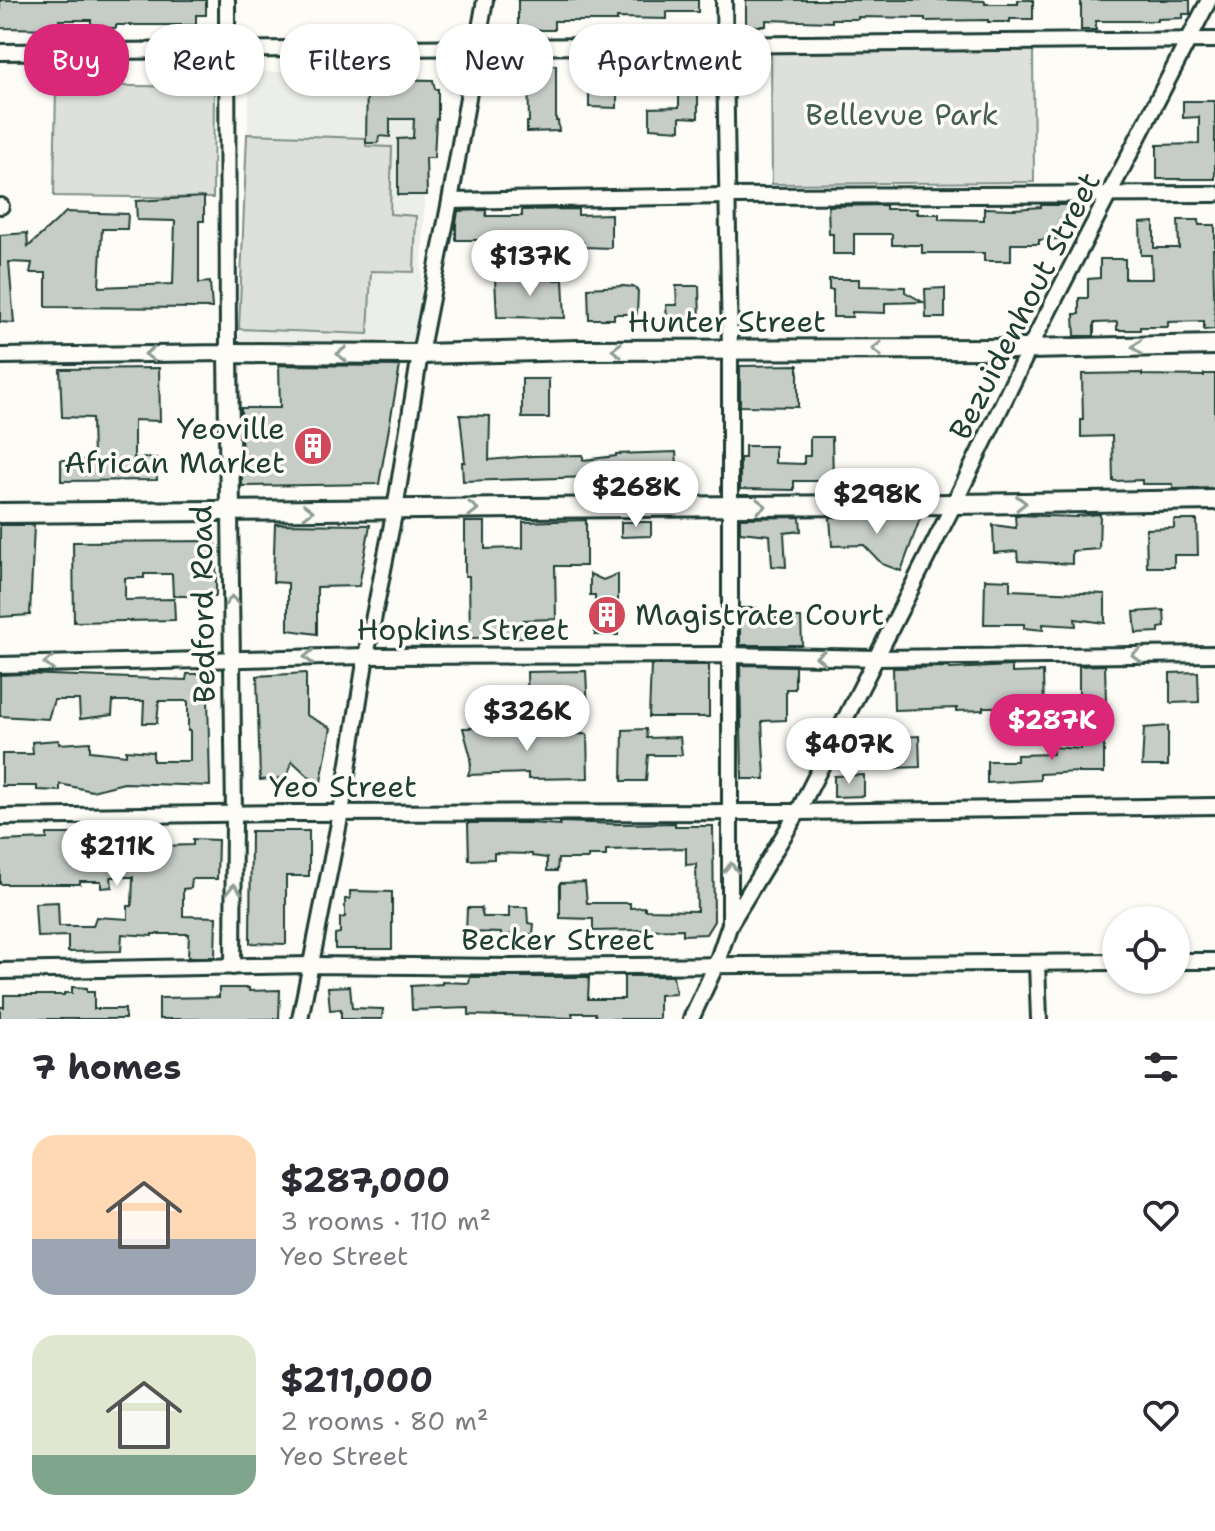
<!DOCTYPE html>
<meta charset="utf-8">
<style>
:root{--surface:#fff;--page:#f7f7f7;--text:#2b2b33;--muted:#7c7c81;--accent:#db2777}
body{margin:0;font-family:"Shantell Sans",sans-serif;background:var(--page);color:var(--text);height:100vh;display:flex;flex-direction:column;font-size:30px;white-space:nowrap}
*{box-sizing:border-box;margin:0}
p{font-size:26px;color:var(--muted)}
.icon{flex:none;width:44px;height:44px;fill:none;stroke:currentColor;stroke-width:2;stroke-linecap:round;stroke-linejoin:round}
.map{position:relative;height:1019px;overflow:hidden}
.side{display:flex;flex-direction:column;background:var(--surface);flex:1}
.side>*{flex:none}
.hud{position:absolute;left:24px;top:24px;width:800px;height:72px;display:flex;gap:16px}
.buttons{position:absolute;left:1102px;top:906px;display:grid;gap:16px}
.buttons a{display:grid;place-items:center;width:88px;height:88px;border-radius:50%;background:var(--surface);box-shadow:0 2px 6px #0004;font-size:40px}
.price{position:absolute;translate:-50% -68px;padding:0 18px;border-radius:28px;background:#fff;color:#222;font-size:26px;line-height:52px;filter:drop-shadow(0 2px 4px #0008)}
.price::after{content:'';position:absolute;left:50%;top:48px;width:24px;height:18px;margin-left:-12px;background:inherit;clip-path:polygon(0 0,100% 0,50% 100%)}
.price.current{background:var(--accent);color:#fff}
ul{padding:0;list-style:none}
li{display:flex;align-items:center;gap:24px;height:200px;padding:0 32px}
li span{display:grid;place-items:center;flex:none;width:224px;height:160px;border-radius:24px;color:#555}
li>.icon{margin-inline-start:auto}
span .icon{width:96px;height:96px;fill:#fffc;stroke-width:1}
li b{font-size:34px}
h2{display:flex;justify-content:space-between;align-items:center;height:96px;padding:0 32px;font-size:34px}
.pill{padding:0 28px;border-radius:32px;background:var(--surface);box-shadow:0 2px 6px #0004;font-size:28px;line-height:72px}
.pill.current{background:var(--accent);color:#fff}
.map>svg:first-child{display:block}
.built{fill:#eceee9}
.green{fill:#dde0db;stroke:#7e8e88;stroke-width:2}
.building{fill:#c6cdc7;stroke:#1f3d34;stroke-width:2}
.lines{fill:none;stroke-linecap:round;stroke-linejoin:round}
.minor-casing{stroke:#1f3d34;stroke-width:20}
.major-casing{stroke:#1f3d34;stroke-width:24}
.minor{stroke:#fdfcf7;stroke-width:14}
.major{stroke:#fdfcf7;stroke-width:18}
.oneway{stroke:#8e9c96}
.labels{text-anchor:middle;stroke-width:7;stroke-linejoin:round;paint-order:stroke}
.park-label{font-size:30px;fill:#455e55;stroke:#fdfcf7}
.street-label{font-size:30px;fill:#1f3d34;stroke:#fdfcf7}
.poi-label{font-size:30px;fill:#1f3d34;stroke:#fdfcf7;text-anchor:end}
</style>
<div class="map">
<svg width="1215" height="1019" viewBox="0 0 1215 1019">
<rect width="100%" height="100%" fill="#fdfcf7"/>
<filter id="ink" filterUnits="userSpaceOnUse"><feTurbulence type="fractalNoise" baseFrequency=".0125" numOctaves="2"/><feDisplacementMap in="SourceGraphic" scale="16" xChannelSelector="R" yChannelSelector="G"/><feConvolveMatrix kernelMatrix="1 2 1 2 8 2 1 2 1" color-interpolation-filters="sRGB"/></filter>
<g filter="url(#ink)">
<polygon class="built" points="250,71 429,78 419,347 239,341"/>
<g class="green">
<polygon points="1033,47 1034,182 772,184 771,49"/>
<polygon points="56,85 214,87 213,198 54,196"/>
<polygon points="247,134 366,138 366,146 392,147 390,214 416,216 414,272 371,271 368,334 239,329"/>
</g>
<g class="building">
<polygon points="0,0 206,0 206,15 196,15 196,25 116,25 116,28 91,28 91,20 59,20 59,29 0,28"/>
<polygon points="518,0 698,0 698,12 667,12 667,19 617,18 617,21 554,21 554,30 518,30"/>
<polygon points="746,0 954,0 985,1 985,4 1018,4 1018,0 1033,0 1033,19 1010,19 1010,22 988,22 988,20 925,21 925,18 858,17 858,19 832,19 832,22 766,20 766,26 746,26"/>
<polygon points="1081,0 1190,0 1190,14 1183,14 1183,18 1158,19 1158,21 1096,21 1096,30 1081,30"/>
<polygon points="556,65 556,121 558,121 559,131 527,132 527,122 529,122 528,66"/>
<polygon points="589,65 617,65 617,108 589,107"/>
<polygon points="367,79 433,80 435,89 438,89 438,119 436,119 434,158 426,158 427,195 398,195 398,139 413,138 414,119 390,119 390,137 379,136 378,143 366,143"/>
<polygon points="679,94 698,94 698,118 680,117 680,130 650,128 650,108 679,107"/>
<polygon points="1183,101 1215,101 1215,179 1157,179 1157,145 1199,144 1199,117 1183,118"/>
<polygon points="204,197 204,221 199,221 199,283 210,282 212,308 46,307 46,273 30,273 32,263 9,262 14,323 0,322 0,235 27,233 28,247 66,212 128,214 127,229 102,229 99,287 173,284 175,221 137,220 136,201"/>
<polygon points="886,205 886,209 917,209 917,214 939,214 939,219 984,220 984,208 1014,209 1041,207 1041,205 1074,205 1058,239 1039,240 1039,244 1011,244 1011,261 984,261 984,253 922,253 922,245 892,245 892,234 854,234 854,254 833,254 833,234 829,234 828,206"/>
<polygon points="578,209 578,215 611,214 611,248 584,247 583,242 547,239 547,244 525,245 524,239 486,236 486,240 456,240 456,224 458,211 486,210 486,216 522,216 522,210"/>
<polygon points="1178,220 1199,220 1199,225 1215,225 1215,249 1213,249 1215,329 1204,330 1204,321 1168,322 1168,327 1140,327 1140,330 1117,330 1117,322 1096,323 1094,323 1094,336 1075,336 1074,314 1079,314 1079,298 1088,298 1088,279 1100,278 1100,259 1125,259 1125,279 1152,279 1151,255 1141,255 1140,223 1154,222 1154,248 1179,248"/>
<polygon points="495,279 563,280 565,318 497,317"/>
<polygon points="829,279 859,279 859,286 905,287 905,292 923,302 885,303 885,313 852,312 852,317 833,317 833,290 829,290"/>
<polygon points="623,286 634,287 638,291 637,314 614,314 614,319 589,319 588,288"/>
<polygon points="676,286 699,286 700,320 667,321 666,305 677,305"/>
<polygon points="945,288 945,318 926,318 925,289"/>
<polygon points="279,365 400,366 379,484 242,486 241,408 280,408"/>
<polygon points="798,365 798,407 740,406 740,366"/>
<polygon points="159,368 160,421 134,420 134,458 156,458 157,480 61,481 61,460 93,460 92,418 62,417 60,369"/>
<polygon points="1142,373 1142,375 1204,376 1204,374 1215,374 1215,488 1173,489 1173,484 1142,484 1142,480 1113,481 1112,436 1081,437 1081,420 1083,420 1082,374"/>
<rect x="522" y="379" width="27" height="39"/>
<polygon points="460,415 490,416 489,460 531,456 583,455 583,460 616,456 616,454 676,452 678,477 617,482 617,477 592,479 591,477 463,481 462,462 465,462"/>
<polygon points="810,437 832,437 833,481 794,481 794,490 740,489 740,458 745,458 745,446 775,446 775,463 804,464 804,456 810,456"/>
<polygon points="1100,514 1099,549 1072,551 1072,564 1018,561 1017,551 994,553 993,525 1016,528 1015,515 1077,517 1077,516"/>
<polygon points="921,516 901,571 882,564 864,545 832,546 830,517"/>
<polygon points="800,517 801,531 784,533 786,567 772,566 770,535 740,532 740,518"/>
<polygon points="586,520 586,566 555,566 556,619 523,620 524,637 470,638 469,576 465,576 465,522 485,522 485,549 523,548 523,522"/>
<polygon points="1174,520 1197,520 1198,555 1174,555 1174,567 1147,567 1146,529 1174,528"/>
<polygon points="621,522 651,522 651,536 621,537"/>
<polygon points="275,524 370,525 359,586 317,587 317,634 288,630 288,583 273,582"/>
<polygon points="0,525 34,525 30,615 0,617"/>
<polygon points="216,541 216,596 173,596 172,574 144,574 144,578 125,578 125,600 174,599 175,620 74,622 73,542"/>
<polygon points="590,574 603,580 618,574 618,635 595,635 595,595 590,595"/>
<polygon points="985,579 1010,580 1010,590 1105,594 1105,623 1075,619 1076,626 1043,624 1043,630 1024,628 1024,624 984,624"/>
<polygon points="740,608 757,608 757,618 801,618 802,645 740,645"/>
<polygon points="1164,610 1165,627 1159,628 1159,632 1136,633 1134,612"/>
<polygon points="651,665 709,665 709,717 649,717"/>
<polygon points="740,665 795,666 795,689 786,689 786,720 762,721 765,779 742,779"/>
<polygon points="1105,665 1106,702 1079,702 1079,666"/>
<polygon points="1012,666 1012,673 1043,672 1044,709 1023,710 1023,707 983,707 983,710 957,711 957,708 894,710 893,668 949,667 950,669"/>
<polygon points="586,671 588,712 569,712 569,697 542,698 543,713 528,713 527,672"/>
<polygon points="1198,672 1199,702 1170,703 1170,673"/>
<polygon points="306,673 306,715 331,728 320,787 292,761 287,778 260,780 257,676"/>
<polygon points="23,674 186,680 187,674 210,674 208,697 210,786 124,783 92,791 60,784 60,791 37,790 37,786 2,786 2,754 33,754 32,742 59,740 59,744 90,742 90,751 126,755 126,750 153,752 153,761 190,761 190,731 188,731 188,701 159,701 157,723 143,723 144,701 113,701 112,715 80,719 79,700 54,700 48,719 0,716 0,675"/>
<polygon points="1168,726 1168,766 1142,766 1144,728"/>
<polygon points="526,727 526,735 587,734 588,778 528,779 528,773 468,775 471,766 470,758 471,758 463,728"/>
<polygon points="646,729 647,738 680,737 682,755 648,755 646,781 622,781 623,730"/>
<polygon points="1081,732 1104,732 1104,773 1078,773 1078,772 1040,774 1040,780 987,783 987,761 1017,761 1017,755 1053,754 1052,747 1080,749"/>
<polygon points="919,736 920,767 864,769 863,739"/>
<polygon points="864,775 864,796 834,797 834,776"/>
<polygon points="560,822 619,824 675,823 675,826 713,826 714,921 706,934 683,935 683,929 593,931 593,919 560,918 560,883 585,882 587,903 630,903 630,908 645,907 645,910 697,911 696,864 686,865 686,848 606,850 606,856 588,856 588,859 558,859 557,871 547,871 547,858 532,856 532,854 494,853 494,859 469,860 468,823 529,823 560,825"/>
<polygon points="251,831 309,831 309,876 286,876 286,944 250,943"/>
<polygon points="47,834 81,834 77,840 95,840 108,850 122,850 122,854 161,855 161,846 193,845 193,839 218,840 217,879 192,879 191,888 183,889 183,916 216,917 215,957 188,957 189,934 152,934 152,936 122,934 121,951 68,952 68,936 37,937 35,903 58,902 59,926 93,926 96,917 128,919 128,906 132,906 133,877 111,877 112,887 101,888 101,881 80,881 80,884 0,884 0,841 47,839"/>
<polygon points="350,891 392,892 392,949 335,949 335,934 340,933 340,918 345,917 345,899 350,899"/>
<polygon points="509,907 527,907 528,923 534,924 533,934 501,935 501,933 466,932 467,908 481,908 483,917 509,917"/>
<polygon points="624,976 673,976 676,994 659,995 659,1019 596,1019 595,1013 572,1013 573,1018 469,1015 469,1008 412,1010 411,986 442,984 442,982 469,983 470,977 589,977 588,999 624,999"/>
<polygon points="350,986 352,1008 383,1009 382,1019 341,1019 341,1009 330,1010 328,987"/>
<polygon points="72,987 87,988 87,992 94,992 94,1009 125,1009 125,1019 0,1019 0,1007 4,1007 4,995 64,995 64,993 72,993"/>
<polygon points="219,988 249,988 249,991 280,990 279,1019 159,1019 159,998 219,997"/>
</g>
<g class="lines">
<g class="minor-casing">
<g id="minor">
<polyline points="724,0 730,350 730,924"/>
<polyline points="0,52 1215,40"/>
<polyline points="450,201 727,196 1215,194"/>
<polyline points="0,206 1,206"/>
<polyline points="0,356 228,353 227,0"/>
<polyline points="230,512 234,814 233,967"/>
<polyline points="0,665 366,656 729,655 876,658 1215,654"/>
<polyline points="0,817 289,813 798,812 1215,806"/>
<polyline points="1176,961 1215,961"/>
<polyline points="1037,964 1039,1019"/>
<polyline points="0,971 310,965 511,967 1116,962"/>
<polyline points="300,1019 341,813 366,656 395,509 420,354 450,201 485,0"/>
<polyline points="691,1019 716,965 730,924 798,812 954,504 1029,349 1209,0"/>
</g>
</g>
<g class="major-casing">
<g id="major">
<polyline points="230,512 228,353 420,354 579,350 1029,349 1215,345"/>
<polyline points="0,513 954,504 1215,500"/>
</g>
</g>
<use href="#minor" class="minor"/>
<use href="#major" class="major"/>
</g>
<defs><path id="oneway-chevron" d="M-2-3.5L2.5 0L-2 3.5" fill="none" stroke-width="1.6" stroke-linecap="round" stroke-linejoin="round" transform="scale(2)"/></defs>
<g class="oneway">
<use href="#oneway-chevron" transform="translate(1137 347) rotate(179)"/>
<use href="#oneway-chevron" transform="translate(877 349) rotate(179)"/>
<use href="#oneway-chevron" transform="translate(617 350) rotate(180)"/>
<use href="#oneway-chevron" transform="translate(150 354) rotate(179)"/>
<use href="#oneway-chevron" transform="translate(342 354) rotate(-180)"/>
<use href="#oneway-chevron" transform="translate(1021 503) rotate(-1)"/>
<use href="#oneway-chevron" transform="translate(761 506) rotate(-1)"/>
<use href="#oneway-chevron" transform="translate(473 509)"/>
<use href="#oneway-chevron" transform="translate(308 511) rotate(-1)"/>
<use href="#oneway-chevron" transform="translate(232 601) rotate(-91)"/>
<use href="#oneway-chevron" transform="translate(1137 655) rotate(179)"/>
<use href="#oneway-chevron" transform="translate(309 657) rotate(178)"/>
<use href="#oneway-chevron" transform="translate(821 657) rotate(-179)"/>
<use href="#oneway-chevron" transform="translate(49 663) rotate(179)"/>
<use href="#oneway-chevron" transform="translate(731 868) rotate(-89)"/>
<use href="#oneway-chevron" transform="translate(234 889) rotate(-90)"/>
</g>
</g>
<defs>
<g id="building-disc" transform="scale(2)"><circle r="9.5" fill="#d1495b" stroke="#fdfcf7"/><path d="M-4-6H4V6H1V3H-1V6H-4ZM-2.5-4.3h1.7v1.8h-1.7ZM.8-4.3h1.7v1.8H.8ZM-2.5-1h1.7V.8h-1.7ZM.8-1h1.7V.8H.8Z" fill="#fff"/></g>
</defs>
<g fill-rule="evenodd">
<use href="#building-disc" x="313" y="446"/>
<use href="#building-disc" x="607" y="615"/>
</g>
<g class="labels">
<g class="park-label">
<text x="902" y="125">Bellevue Park</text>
</g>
<g class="street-label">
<text transform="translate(1025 306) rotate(-63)" y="10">Bezuidenhout Street</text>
<text x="727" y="332">Hunter Street</text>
<text transform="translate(203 604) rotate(-91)" y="10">Bedford Road</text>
<text x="463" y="640">Hopkins Street</text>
<text x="343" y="797">Yeo Street</text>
<text x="558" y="950">Becker Street</text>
</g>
<g class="poi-label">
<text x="285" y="439">Yeoville<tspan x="285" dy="34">African Market</tspan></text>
<text x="635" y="625" text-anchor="start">Magistrate Court</text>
</g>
</g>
</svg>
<div class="buttons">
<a><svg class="icon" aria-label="locate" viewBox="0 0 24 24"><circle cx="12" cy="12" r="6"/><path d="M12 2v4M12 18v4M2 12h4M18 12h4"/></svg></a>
</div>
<b class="price" style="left:530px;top:298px">$137K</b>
<b class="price" style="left:636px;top:529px">$268K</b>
<b class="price" style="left:877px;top:536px">$298K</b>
<b class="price" style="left:527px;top:753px">$326K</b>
<b class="price current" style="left:1052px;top:762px">$287K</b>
<b class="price" style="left:849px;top:786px">$407K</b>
<b class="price" style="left:117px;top:888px">$211K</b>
<div class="hud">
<a class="pill current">Buy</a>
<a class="pill">Rent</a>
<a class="pill">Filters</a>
<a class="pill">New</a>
<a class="pill">Apartment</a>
</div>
</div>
<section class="side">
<h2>7 homes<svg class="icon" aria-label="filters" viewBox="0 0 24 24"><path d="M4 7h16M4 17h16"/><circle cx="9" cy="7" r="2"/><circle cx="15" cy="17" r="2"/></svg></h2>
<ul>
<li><span style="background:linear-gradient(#ffd9b3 65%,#9aa5b1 0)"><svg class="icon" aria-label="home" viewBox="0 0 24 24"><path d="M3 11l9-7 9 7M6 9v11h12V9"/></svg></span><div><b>$287,000</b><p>3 rooms · 110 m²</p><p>Yeo Street</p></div><svg class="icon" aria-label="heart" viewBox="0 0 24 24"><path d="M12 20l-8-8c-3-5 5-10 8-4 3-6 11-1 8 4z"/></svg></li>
<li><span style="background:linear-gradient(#dfe7d0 75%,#7fa58c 0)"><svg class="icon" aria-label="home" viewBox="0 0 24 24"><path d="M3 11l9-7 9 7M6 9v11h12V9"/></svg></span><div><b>$211,000</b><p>2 rooms · 80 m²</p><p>Yeo Street</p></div><svg class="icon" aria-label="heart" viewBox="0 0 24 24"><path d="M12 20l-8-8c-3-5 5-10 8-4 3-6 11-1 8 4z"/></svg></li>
</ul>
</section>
